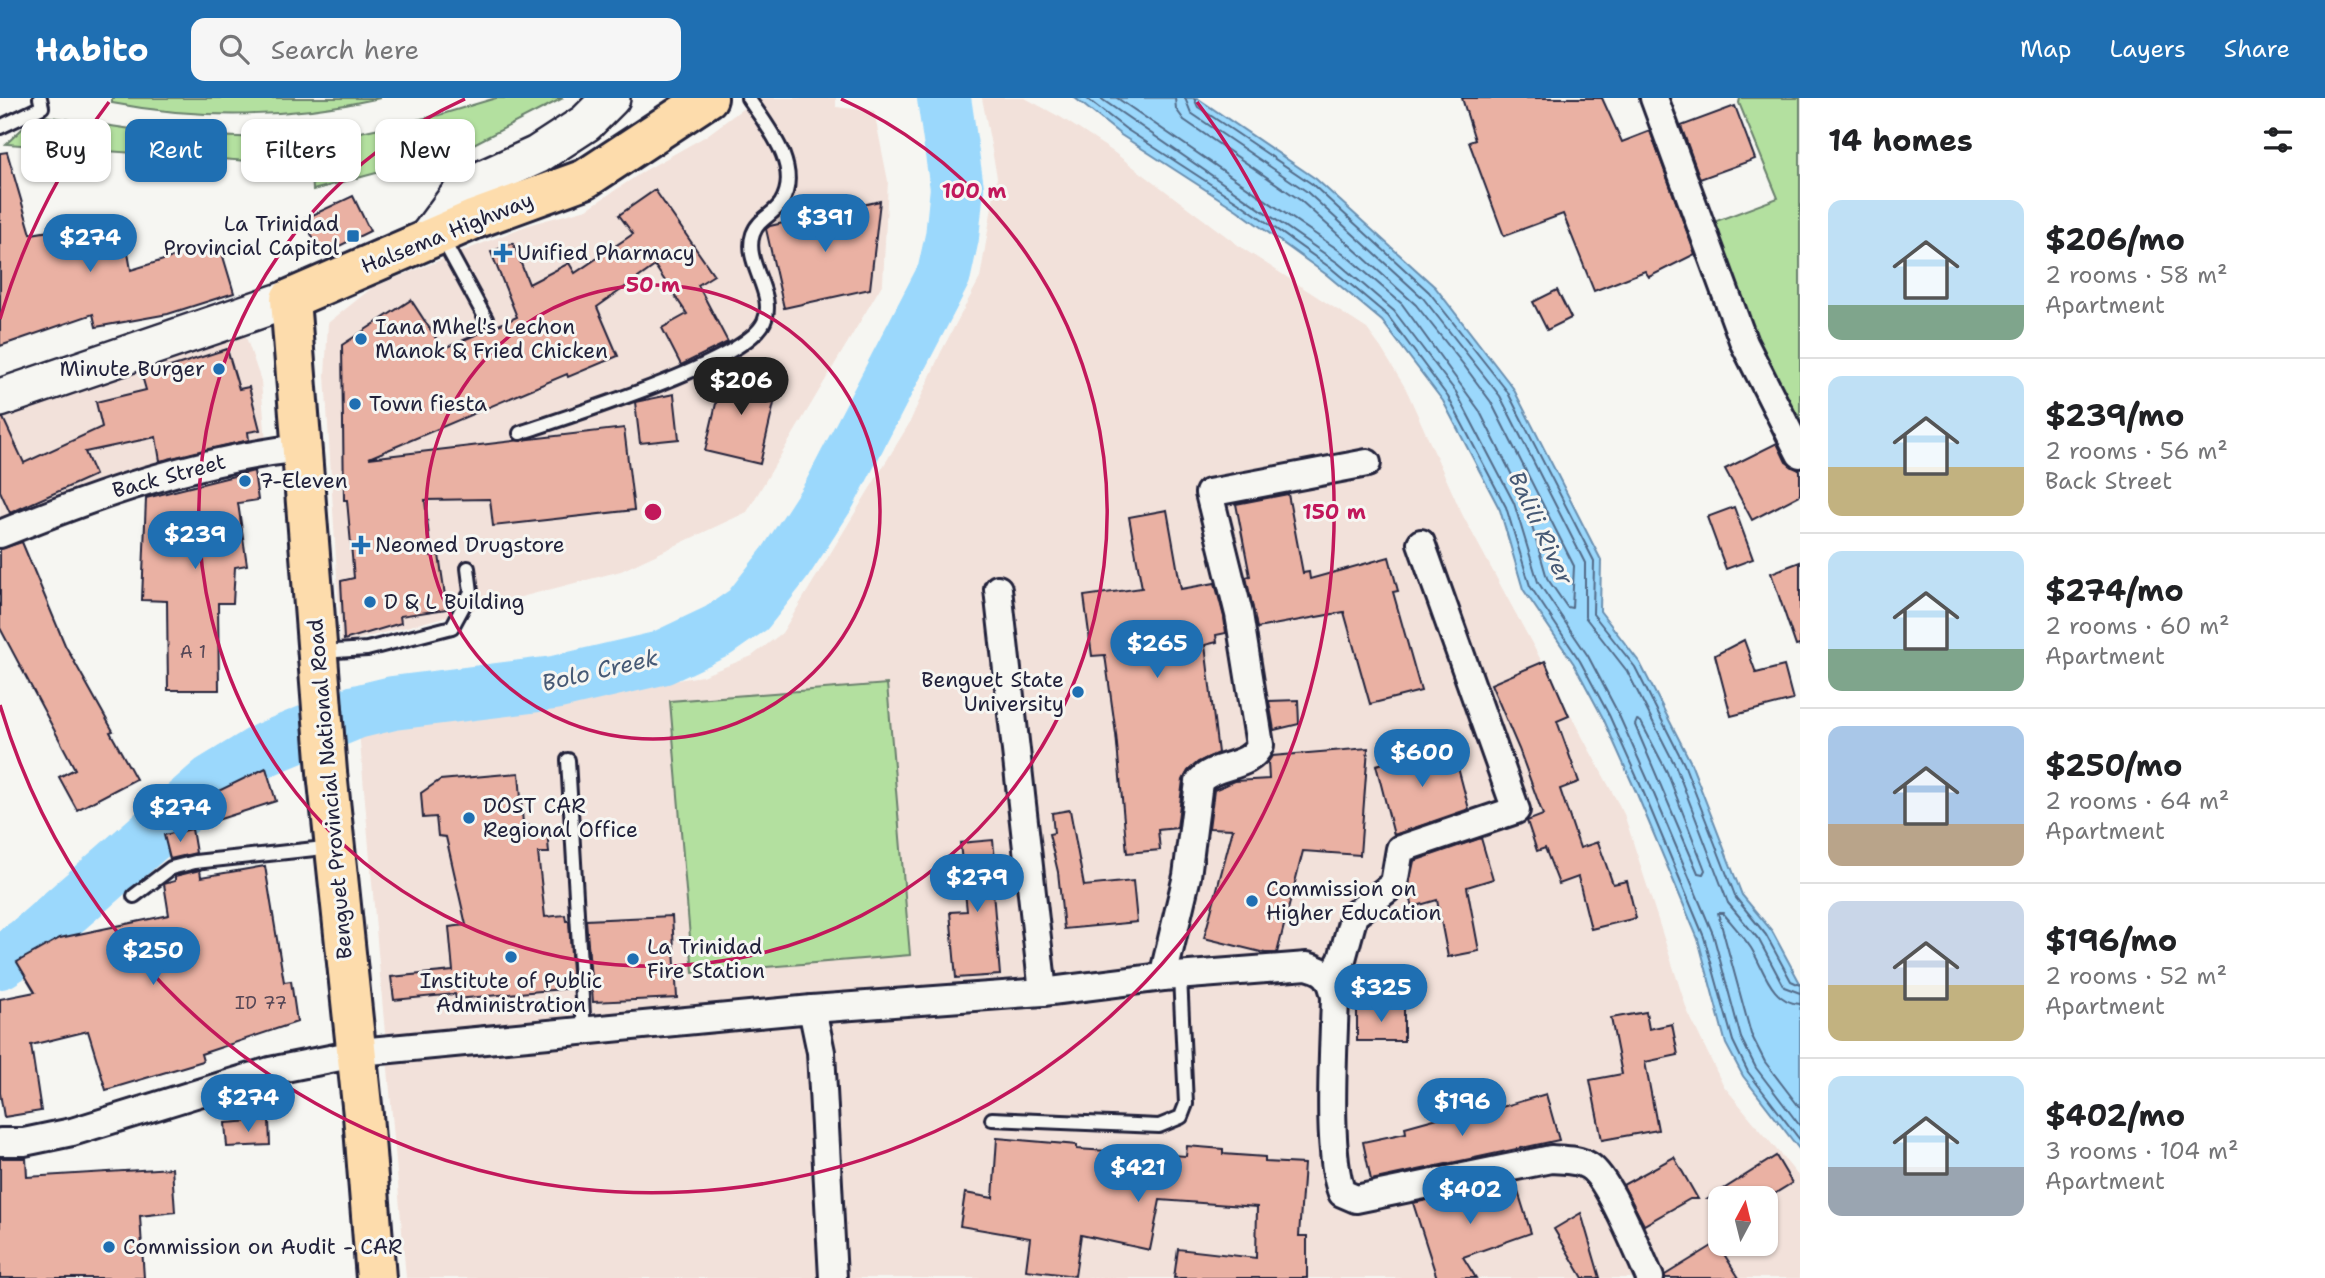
<!DOCTYPE html>
<meta charset="utf-8">
<style>
:root{--surface:#fff;--page:#f6f6f6;--text:#202124;--muted:#757577;--line:#e0e0e0;--accent:#1f6fb2}
body{margin:0;font-family:"Shantell Sans",sans-serif;background:var(--page);color:var(--text);height:100vh;display:flex;flex-direction:column;font-size:26px;white-space:nowrap}
*{box-sizing:border-box;margin:0}
p{font-size:23px;color:var(--muted)}
.icon{flex:none;width:38px;height:38px;fill:none;stroke:currentColor;stroke-width:2;stroke-linecap:round;stroke-linejoin:round}
.map{position:relative;flex:1;overflow:hidden}
.details{display:flex;flex-direction:column;background:var(--surface);width:525px}
.details>*{flex:none}
.hud{position:absolute;left:21px;top:21px;width:665px;height:63px;display:flex;gap:14px}
.needle{width:46px;rotate:7deg}
.buttons{position:absolute;left:1708px;top:1088px;display:grid;gap:14px}
.buttons a{display:grid;place-items:center;width:70px;height:70px;border-radius:14px;background:var(--surface);box-shadow:0 2px 5px #0004;font-size:35px}
.price{position:absolute;translate:-50% -60px;padding:0 16px;border-radius:24px;background:var(--accent);color:#fff;font-size:23px;line-height:46px;filter:drop-shadow(0 2px 4px #0008)}
.price::after{content:'';position:absolute;left:50%;top:42px;width:21px;height:16px;margin-left:-10px;background:inherit;clip-path:polygon(0 0,100% 0,50% 100%)}
.price.on{background:#222;color:#fff}
ul{padding:0;list-style:none}
li{display:flex;align-items:center;gap:21px;height:175px;padding:0 28px}
li+li{border-top:2px solid var(--line)}
li span{display:grid;place-items:center;flex:none;width:196px;height:140px;border-radius:14px;color:#555}
li>.icon{margin-inline-start:auto}
span .icon{width:84px;height:84px;fill:#fffc;stroke-width:1}
li b{font-size:30px}
h2{display:flex;justify-content:space-between;align-items:center;height:84px;padding:0 28px;font-size:30px}
.chip{padding:0 24px;border-radius:14px;background:var(--surface);box-shadow:0 2px 5px #0004;font-size:24px;line-height:63px}
.chip.on{background:var(--accent);color:#fff}
header{display:flex;align-items:center;gap:42px;box-sizing:border-box;height:98px;padding:0 35px;background:var(--accent);color:#fff}
header strong{font-size:33px}
nav{display:flex;gap:38px;margin-inline-start:auto;font-size:24px}
.search{width:490px;height:63px;background:var(--page);display:flex;align-items:center;gap:18px;box-sizing:border-box;padding:0 24px;border-radius:14px;color:var(--muted);font-size:26px}
main{display:flex;flex:1;min-height:0}
.map>svg:first-child{display:block}
.built{fill:#f2e1da;fill-rule:evenodd}
.green{fill:#b3e09f;stroke:#6a816d;stroke-width:2}
.water{fill:#9bd8fc;stroke:#6b8faf;stroke-width:2}
.lines{fill:none;stroke-linecap:round;stroke-linejoin:round}
.shore{stroke:#526b88;stroke-width:2}
.river{stroke:#9bd8fc;stroke-width:54}
.building{fill:#eab1a3;stroke:#22223b;stroke-width:2}
.lane-casing{stroke:#22223b;stroke-width:18}
.street-casing{stroke:#22223b;stroke-width:32}
.secondary-casing{stroke:#22223b;stroke-width:42}
.highway-casing{stroke:#22223b;stroke-width:44}
.lane{stroke:#f6f6f2;stroke-width:12}
.street{stroke:#f6f6f2;stroke-width:26}
.secondary{stroke:#f6f6f2;stroke-width:37}
.highway{stroke:#fddcac;stroke-width:38}
.ring{fill:none;stroke:#c2185b;stroke-width:3.5}
.poi-dot{fill:#1f6fb2;stroke:#f6f6f2;stroke-width:2.5}
.labels{text-anchor:middle;stroke-width:6;stroke-linejoin:round;paint-order:stroke}
.number-label{font-size:18px;fill:#544655}
.poi-label{font-size:21px;fill:#22223b;stroke:#f6f6f2;text-anchor:start}
.street-label{font-size:21px;fill:#22223b;stroke:#f6f6f2}
.water-label{font-size:23px;font-style:italic;fill:#465975;stroke:#f6f6f2}
.centre{fill:#c2185b;stroke:#f6f6f2;stroke-width:3.5}
.ring-label{font-size:21px;text-anchor:middle;font-weight:bold;fill:#c2185b;stroke:#f6f6f2;stroke-width:6;stroke-linejoin:round;paint-order:stroke}
</style>
<header>
<strong>Habito</strong>
<div class="search"><svg class="icon" aria-label="search" viewBox="0 0 24 24"><circle cx="10" cy="10" r="6"/><path d="M15 15l6 6"/></svg>Search here</div>
<nav><a>Map</a><a>Layers</a><a>Share</a></nav>
</header>
<main>
<div class="map">
<svg width="1800" height="1180" viewBox="0 0 1800 1180">
<rect width="100%" height="100%" fill="#f6f6f2"/>
<filter id="ink" filterUnits="userSpaceOnUse"><feTurbulence type="fractalNoise" baseFrequency=".0143" numOctaves="2"/><feDisplacementMap in="SourceGraphic" scale="14" xChannelSelector="R" yChannelSelector="G"/><feConvolveMatrix kernelMatrix="1 2 1 2 8 2 1 2 1" color-interpolation-filters="sRGB"/></filter>
<g filter="url(#ink)">
<g class="built">
<polygon points="757,0 836,0 836,9 874,13 888,83 883,185 747,414 621,473 341,546 325,277 328,225 373,189 531,126 587,111 644,73 706,38"/>
<path d="M 982,0 L 1025,0 L 1062,20 L 1112,53 L 1242,150 L 1367,231 L 1381,250 L 1406,291 L 1462,416 L 1624,716 L 1687,912 L 1723,987 L 1800,1080 L 1800,1180 L 406,1180 L 359,633 L 702,578 L 752,558 L 782,535 L 909,326 L 941,254 L 980,180 L 997,79 ZM 1720,1101 L 1766,1101 L 1766,1146 L 1720,1146 Z"/>
<polygon points="243,230 261,283 267,357 0,431 0,313"/>
</g>
<g class="green">
<path d="M 112,0 L 380,0 C 293,20 200,22 112,5 Z"/>
<polygon points="496,0 563,0 462,52 313,92 310,45 439,17"/>
<polygon points="1740,0 1800,0 1800,332 1749,235 1711,125 1778,100 1739,5"/>
<polygon points="37,17 165,36 262,40 262,64 6,46"/>
<polygon points="887,586 910,857 693,875 670,603"/>
</g>
<polygon class="water" points="1075,0 1197,0 1316,81 1435,189 1513,290 1601,462 1600,513 1640,565 1690,663 1742,797 1772,833 1800,885 1800,1052 1743,978 1726,946 1698,841 1637,696 1603,620 1574,566 1523,491 1500,412 1443,303 1382,223 1327,177 1237,112 1121,37"/>
<g class="lines">
<g class="shore">
<polyline points="1086,0 1126,31 1241,106 1332,171 1388,218 1448,299 1506,409 1530,488 1580,563 1609,617 1643,693 1704,839 1733,943 1748,974 1800,1042"/>
<polyline points="1100,0 1338,165 1394,213 1456,294 1514,405 1538,484 1588,558 1617,613 1651,689 1713,836 1741,940 1756,970 1800,1028"/>
<polyline points="1117,0 1343,155 1402,206 1479,312 1524,401 1547,480 1567,509 1572,510 1574,468 1491,304 1463,266 1416,207 1300,102 1184,22 1176,11 1175,0"/>
<polyline points="1185,0 1191,15 1306,93 1423,200 1500,298 1585,465 1585,519 1627,573 1676,669 1728,805 1759,842 1784,889 1800,895"/>
<polyline points="1194,0 1198,9 1312,86 1429,194 1507,293 1594,463 1593,516 1635,569 1684,666 1736,800 1766,837 1791,883 1800,887"/>
<polygon points="1637,622 1641,624 1667,674 1705,772 1703,776 1698,775 1635,627"/>
<path d="M 1800,906 C 1771,905 1764,871 1751,850 C 1743,838 1732,826 1723,815 L 1718,815 L 1751,936 L 1765,964 L 1800,1010"/>
</g>
<polyline class="river" points="0,864 27,846 212,684 266,651 356,614 393,605 554,585 661,560 718,533 748,512 785,465 829,397 944,176 952,139 957,90 944,0"/>
</g>
<g class="building">
<polygon points="1462,0 1602,0 1622,44 1650,33 1695,156 1649,179 1645,173 1594,193 1563,116 1504,138 1469,44 1475,42"/>
<polygon points="1735,8 1755,61 1700,81 1681,28"/>
<polygon points="7,54 31,136 122,121 131,172 219,145 234,195 168,216 96,229 93,216 0,248 0,55"/>
<polygon points="655,92 714,177 698,187 728,244 681,267 662,230 687,216 655,168 597,209 618,258 568,279 567,276 369,360 624,330 634,412 493,428 490,401 425,402 431,458 439,457 447,511 400,518 401,525 344,542 341,483 354,480 347,402 344,402 342,247 411,202 443,251 517,219 491,154 513,145 529,186 569,165 575,175 633,136 619,117"/>
<polygon points="353,98 370,133 321,157 304,121"/>
<polygon points="880,103 870,191 784,210 766,131 770,128"/>
<polygon points="1557,192 1571,220 1547,232 1533,204"/>
<polygon points="227,251 239,291 249,289 260,332 248,334 249,342 160,363 156,339 85,354 95,377 10,415 0,393 0,320 3,320 24,365 102,329 96,304 146,292 142,278"/>
<polygon points="724,271 765,281 775,301 760,366 705,353"/>
<polygon points="674,296 679,341 640,345 635,304"/>
<polygon points="1777,345 1786,364 1800,373 1800,397 1752,422 1725,371"/>
<polygon points="254,373 258,402 238,405 247,467 235,469 233,505 218,505 219,592 168,592 167,503 142,502 146,400"/>
<polygon points="1288,396 1303,475 1309,474 1310,481 1389,459 1398,493 1393,494 1421,593 1370,606 1344,514 1257,530 1246,479 1250,478 1236,406"/>
<polygon points="1734,409 1753,461 1726,471 1707,419"/>
<polygon points="1167,412 1181,491 1215,485 1224,519 1226,535 1216,537 1217,544 1205,547 1218,655 1198,664 1188,673 1183,682 1177,730 1158,732 1160,752 1127,755 1116,636 1105,557 1092,558 1084,498 1142,490 1129,419"/>
<polygon points="22,444 65,547 113,633 110,634 136,681 77,712 59,679 75,671 0,530 0,451"/>
<polygon points="1800,464 1800,547 1796,548 1771,475"/>
<polygon points="1744,542 1756,575 1784,568 1793,602 1731,618 1715,557"/>
<polygon points="1545,563 1569,618 1557,623 1579,684 1560,691 1580,750 1598,744 1613,786 1627,783 1636,820 1591,831 1578,779 1559,786 1545,750 1537,753 1527,723 1543,717 1519,651 1491,586"/>
<polygon points="1298,602 1299,626 1274,632 1269,603"/>
<polygon points="1452,647 1469,711 1394,737 1376,667"/>
<polygon points="1368,650 1360,757 1303,753 1277,855 1265,855 1204,840 1233,731 1209,730 1214,692 1235,683 1269,681 1268,664 1272,658"/>
<polygon points="266,670 276,703 208,725 204,700"/>
<polygon points="519,675 523,726 547,732 549,755 538,755 545,819 565,817 566,823 569,823 573,890 456,901 455,896 394,902 391,879 453,873 449,829 466,827 446,739 438,738 436,719 423,720 421,695 440,682"/>
<polygon points="1070,712 1084,788 1133,783 1137,824 1064,831 1058,774 1049,736 1054,735 1052,715"/>
<polygon points="192,731 196,755 170,761 164,737"/>
<polygon points="1481,740 1493,781 1467,789 1479,853 1448,859 1437,802 1413,809 1408,791 1414,763"/>
<polygon points="993,742 997,782 992,782 1000,877 956,880 950,814 967,813 960,745"/>
<polygon points="265,768 284,884 291,883 297,924 201,956 203,963 106,992 88,933 31,947 41,1013 4,1019 0,995 0,901 35,894 17,864 60,840 169,817 164,786 175,783 175,778 200,772 201,779"/>
<polygon points="672,818 677,900 593,904 586,822"/>
<rect x="1357" y="908" width="47" height="35"/>
<polygon points="1646,914 1649,931 1672,926 1678,957 1645,964 1658,1032 1602,1042 1590,982 1622,976 1611,920"/>
<polygon points="1546,996 1559,1042 1371,1082 1363,1044 1406,1035 1405,1029 1463,1013 1465,1020"/>
<polygon points="269,1022 270,1047 227,1049 225,1025"/>
<polygon points="997,1040 1077,1047 1077,1051 1186,1058 1187,1048 1223,1051 1223,1056 1265,1059 1265,1064 1304,1066 1299,1138 1307,1138 1307,1180 1174,1180 1178,1151 1256,1160 1257,1109 1160,1102 1150,1152 1081,1137 1075,1178 1026,1172 1030,1140 960,1128 965,1095 993,1100"/>
<polygon points="1776,1058 1792,1085 1766,1101 1708,1101"/>
<polygon points="1674,1059 1698,1101 1690,1101 1644,1127 1623,1087"/>
<polygon points="0,1060 26,1060 27,1079 172,1070 175,1114 140,1118 144,1180 0,1180"/>
<polygon points="1515,1084 1531,1135 1463,1159 1476,1180 1437,1180 1413,1105"/>
<polygon points="1581,1115 1600,1180 1583,1180 1554,1131"/>
<polygon points="1717,1145 1739,1180 1665,1180 1665,1177"/>
</g>
<g class="lines">
<g class="lane-casing">
<g id="lane">
<polyline points="0,29 42,9 40,0"/>
<polyline points="442,140 486,221"/>
<path d="M 520,335 C 568,318 745,265 764,224 C 777,195 743,165 753,136 C 758,121 773,117 781,105 C 803,70 767,28 748,0"/>
<polyline points="321,554 367,551 452,529 471,494 468,470"/>
<polyline points="568,662 584,934"/>
<polyline points="134,798 171,770 195,764 333,749"/>
<polyline points="992,1021 1159,1028 1181,1019 1186,1006 1180,878"/>
</g>
</g>
<g class="street-casing">
<g id="street">
<polyline points="1654,0 1744,245 1800,356"/>
<path d="M 0,436 C 97,397 197,361 302,350"/>
<polyline points="998,491 1043,894"/>
<path d="M 1163,879 L 1187,778 L 1199,684 C 1215,664 1249,672 1260,647 L 1239,516 L 1209,395 L 1367,365"/>
<polyline points="1331,881 1342,861 1354,817 1394,786 1400,751 1516,712 1421,445"/>
<path d="M 812,911 L 1043,894 L 1163,879 L 1307,868 C 1326,873 1331,879 1335,899 C 1334,945 1326,1056 1342,1095 L 1356,1101 L 1551,1061 C 1563,1062 1578,1061 1589,1068 C 1609,1080 1639,1156 1650,1180"/>
<polyline points="0,1044 24,1044 72,1034 270,973 370,953 812,911 821,954 833,1180"/>
</g>
</g>
<g class="secondary-casing">
<g id="secondary">
<polyline points="426,142 457,100 486,80 537,57 586,25 611,0"/>
<polyline points="0,300 290,201"/>
</g>
</g>
<g class="highway-casing">
<polyline id="highway" points="376,1180 363,1017 327,674 290,201 475,121 585,81 708,0"/>
</g>
<use href="#lane" class="lane"/>
<use href="#street" class="street"/>
<use href="#secondary" class="secondary"/>
<use href="#highway" class="highway"/>
</g>
</g>
<g class="ring">
<circle cx="653" cy="414" r="227"/>
<path d="M841 1A454 454 0 1 1 465 1"/>
<path d="M0 221A681 681 0 0 1 109 4M1197 4A681 681 0 1 1 0 607"/>
</g>
<g class="poi-dot">
<rect x="346" y="131" width="14" height="14" rx="3.5"/>
<path d="M499.5 144.5h7v7h7v7h-7v7h-7v-7h-7v-7h7z"/>
<circle cx="361" cy="241" r="7"/>
<circle cx="219" cy="271" r="7"/>
<circle cx="355" cy="306" r="7"/>
<circle cx="245" cy="383" r="7"/>
<path d="M357.5 436.5h7v7h7v7h-7v7h-7v-7h-7v-7h7z"/>
<circle cx="370" cy="504" r="7"/>
<circle cx="1078" cy="594" r="7"/>
<circle cx="469" cy="720" r="7"/>
<circle cx="1252" cy="803" r="7"/>
<circle cx="511" cy="859" r="7"/>
<circle cx="633" cy="861" r="7"/>
<circle cx="109" cy="1149" r="7"/>
</g>
<g class="labels">
<g class="number-label">
<text x="193" y="560">A 1</text>
<text x="261" y="911">ID 77</text>
</g>
<g class="poi-label">
<text x="339" y="133" text-anchor="end">La Trinidad<tspan x="339" dy="24">Provincial Capitol</tspan></text>
<text x="517" y="162">Unified Pharmacy</text>
<text x="375" y="236">Iana Mhel's Lechon<tspan x="375" dy="24">Manok &amp; Fried Chicken</tspan></text>
<text x="205" y="278" text-anchor="end">Minute Burger</text>
<text x="369" y="313">Town fiesta</text>
<text x="259" y="390">7-Eleven</text>
<text x="375" y="454">Neomed Drugstore</text>
<text x="384" y="511">D &amp; L Building</text>
<text x="1064" y="589" text-anchor="end">Benguet State<tspan x="1064" dy="24">University</tspan></text>
<text x="483" y="715">DOST CAR<tspan x="483" dy="24">Regional Office</tspan></text>
<text x="1266" y="798">Commission on<tspan x="1266" dy="24">Higher Education</tspan></text>
<text x="647" y="856">La Trinidad<tspan x="647" dy="24">Fire Station</tspan></text>
<text x="511" y="890" text-anchor="middle">Institute of Public<tspan x="511" dy="24">Administration</tspan></text>
<text x="123" y="1156">Commission on Audit - CAR</text>
</g>
<g class="street-label">
<text transform="translate(447 135) rotate(-22)" y="7">Halsema Highway</text>
<text transform="translate(169 378) rotate(-15)" y="7">Back Street</text>
<text transform="translate(330 691) rotate(-95)" y="7">Benguet Provincial National Road</text>
</g>
<g class="water-label">
<text transform="translate(1541 430) rotate(65)" y="8">Balili River</text>
<text transform="translate(600 572) rotate(-13)" y="8">Bolo Creek</text>
</g>
</g>
<circle cx="653" cy="414" r="10" class="centre"/>
<g class="ring-label">
<text x="974" y="100">100 m</text>
<text x="653" y="194">50 m</text>
<text x="1334" y="421">150 m</text>
</g>
</svg>
<div class="buttons">
<a><svg class="needle" viewBox="-14 -14 28 28"><path d="M0-13l5 13h-10z" fill="#e53935"/><path d="M0 13l5-13h-10z" fill="#757577"/></svg></a>
</div>
<b class="price" style="left:825px;top:156px">$391</b>
<b class="price" style="left:90px;top:176px">$274</b>
<b class="price on" style="left:741px;top:319px">$206</b>
<b class="price" style="left:195px;top:473px">$239</b>
<b class="price" style="left:1157px;top:582px">$265</b>
<b class="price" style="left:1422px;top:691px">$600</b>
<b class="price" style="left:180px;top:746px">$274</b>
<b class="price" style="left:977px;top:816px">$279</b>
<b class="price" style="left:153px;top:889px">$250</b>
<b class="price" style="left:1381px;top:926px">$325</b>
<b class="price" style="left:248px;top:1036px">$274</b>
<b class="price" style="left:1462px;top:1040px">$196</b>
<b class="price" style="left:1138px;top:1106px">$421</b>
<b class="price" style="left:1470px;top:1128px">$402</b>
<div class="hud">
<a class="chip">Buy</a>
<a class="chip on">Rent</a>
<a class="chip">Filters</a>
<a class="chip">New</a>
</div>
</div>
<section class="details">
<h2>14 homes<svg class="icon" aria-label="filters" viewBox="0 0 24 24"><path d="M4 7h16M4 17h16"/><circle cx="9" cy="7" r="2"/><circle cx="15" cy="17" r="2"/></svg></h2>
<ul>
<li><span style="background:linear-gradient(#bfe0f5 75%,#7fa58c 0)"><svg class="icon" aria-label="home" viewBox="0 0 24 24"><path d="M3 11l9-7 9 7M6 9v11h12V9"/></svg></span><div><b>$206/mo</b><p>2 rooms · 58 m²</p><p>Apartment</p></div></li>
<li><span style="background:linear-gradient(#bfe0f5 65%,#c2b280 0)"><svg class="icon" aria-label="home" viewBox="0 0 24 24"><path d="M3 11l9-7 9 7M6 9v11h12V9"/></svg></span><div><b>$239/mo</b><p>2 rooms · 56 m²</p><p>Back Street</p></div></li>
<li><span style="background:linear-gradient(#bfe0f5 70%,#7fa58c 0)"><svg class="icon" aria-label="home" viewBox="0 0 24 24"><path d="M3 11l9-7 9 7M6 9v11h12V9"/></svg></span><div><b>$274/mo</b><p>2 rooms · 60 m²</p><p>Apartment</p></div></li>
<li><span style="background:linear-gradient(#a9c7e8 70%,#b9a48a 0)"><svg class="icon" aria-label="home" viewBox="0 0 24 24"><path d="M3 11l9-7 9 7M6 9v11h12V9"/></svg></span><div><b>$250/mo</b><p>2 rooms · 64 m²</p><p>Apartment</p></div></li>
<li><span style="background:linear-gradient(#c9d6e8 60%,#c2b280 0)"><svg class="icon" aria-label="home" viewBox="0 0 24 24"><path d="M3 11l9-7 9 7M6 9v11h12V9"/></svg></span><div><b>$196/mo</b><p>2 rooms · 52 m²</p><p>Apartment</p></div></li>
<li><span style="background:linear-gradient(#bfe0f5 65%,#9aa5b1 0)"><svg class="icon" aria-label="home" viewBox="0 0 24 24"><path d="M3 11l9-7 9 7M6 9v11h12V9"/></svg></span><div><b>$402/mo</b><p>3 rooms · 104 m²</p><p>Apartment</p></div></li>
</ul>
</section>
</main>
